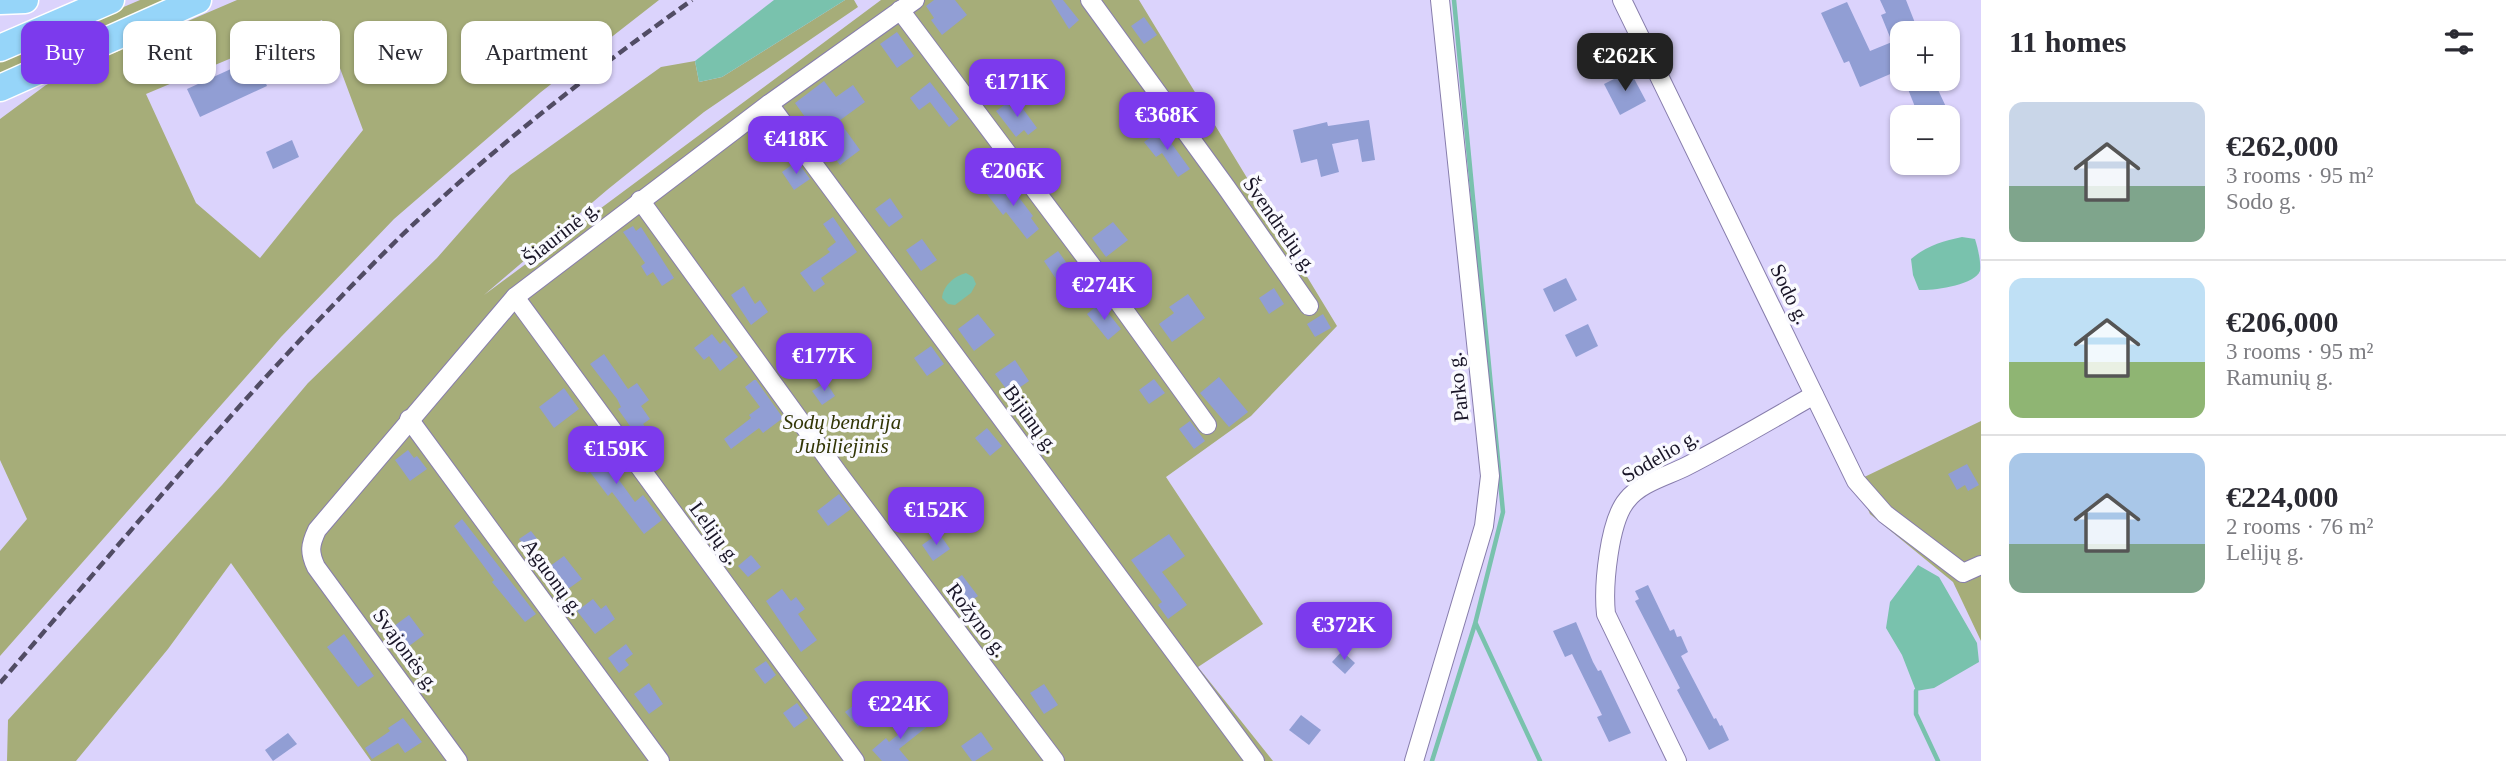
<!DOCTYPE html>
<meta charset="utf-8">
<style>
:root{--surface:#fff;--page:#f2f2f3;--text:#2b2b33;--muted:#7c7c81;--line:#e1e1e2;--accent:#7c3aed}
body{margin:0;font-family:"Times New Roman",serif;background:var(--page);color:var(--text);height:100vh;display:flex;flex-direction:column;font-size:26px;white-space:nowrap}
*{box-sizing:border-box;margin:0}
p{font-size:23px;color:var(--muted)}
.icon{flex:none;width:38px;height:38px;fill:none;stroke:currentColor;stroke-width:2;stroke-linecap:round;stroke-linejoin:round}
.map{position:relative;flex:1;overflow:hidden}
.drawer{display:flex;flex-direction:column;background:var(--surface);width:525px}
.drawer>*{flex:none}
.hud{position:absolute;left:21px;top:21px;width:665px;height:63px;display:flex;gap:14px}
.controls{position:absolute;left:1890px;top:21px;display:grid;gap:14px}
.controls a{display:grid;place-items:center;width:70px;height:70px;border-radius:14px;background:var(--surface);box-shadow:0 2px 5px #0004;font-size:35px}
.price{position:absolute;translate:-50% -60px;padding:0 16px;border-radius:14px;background:var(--accent);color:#fff;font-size:23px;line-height:46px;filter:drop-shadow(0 2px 4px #0008)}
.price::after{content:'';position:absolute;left:50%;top:42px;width:21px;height:16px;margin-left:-10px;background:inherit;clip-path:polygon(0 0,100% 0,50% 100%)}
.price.selected{background:#222;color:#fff}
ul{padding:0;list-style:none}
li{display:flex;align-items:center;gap:21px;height:175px;padding:0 28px}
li+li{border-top:2px solid var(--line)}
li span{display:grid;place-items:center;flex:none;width:196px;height:140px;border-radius:14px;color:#555}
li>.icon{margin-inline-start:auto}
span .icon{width:84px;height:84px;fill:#fffc;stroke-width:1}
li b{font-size:30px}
h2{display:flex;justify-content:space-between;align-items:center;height:84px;padding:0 28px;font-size:30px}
.chip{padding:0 24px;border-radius:14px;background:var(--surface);box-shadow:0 2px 5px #0004;font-size:24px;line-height:63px}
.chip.selected{background:var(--accent);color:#fff}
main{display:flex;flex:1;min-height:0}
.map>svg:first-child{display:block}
.green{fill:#a6ad79;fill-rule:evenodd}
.water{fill:#79c2ad}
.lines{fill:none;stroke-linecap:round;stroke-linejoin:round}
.stream{stroke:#79c2ad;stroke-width:4.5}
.building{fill:#919ed4}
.minor-casing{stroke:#877dac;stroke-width:20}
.highway-casing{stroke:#fff;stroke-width:29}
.minor{stroke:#fff;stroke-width:18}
.highway{stroke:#96d5f9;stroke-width:26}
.rail{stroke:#514c64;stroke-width:4.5;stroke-dasharray:10 5;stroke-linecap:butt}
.labels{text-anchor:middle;stroke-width:7;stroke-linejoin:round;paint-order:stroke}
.street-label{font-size:21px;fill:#191527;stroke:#fafaff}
.park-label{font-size:21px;font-style:italic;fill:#313505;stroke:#fafaff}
</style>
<main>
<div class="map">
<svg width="1981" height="761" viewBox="0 0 1981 761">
<rect width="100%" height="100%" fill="#dbd3fc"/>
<g class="green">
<polygon points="140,0 178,0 0,76 0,60"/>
<path d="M 237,0 L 659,0 L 541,92 L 394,219 L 281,337 L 0,656 L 0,551 L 27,519 L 0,460 L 0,119 L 46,85 L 102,58 ZM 322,20 L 363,130 L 260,258 L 196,203 L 146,94 Z"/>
<polygon points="845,0 854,0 858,7 704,112 607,190 484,295 881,0 1139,0 1337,326 1251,416 1166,477 1263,624 1198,667 1273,761 371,761 231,563 168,649 76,761 7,761 8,720 222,485 308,383 437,258 510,175 661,67 695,61 699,82 722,77"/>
<polygon points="1981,421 1981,641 1953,582 1870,514 1856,481"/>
</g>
<g class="water">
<polygon points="774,0 845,0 722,77 699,82 695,61"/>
<path d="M 1962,237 L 1975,239 C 1978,249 1981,261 1980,271 C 1975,285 1932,291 1919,290 L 1913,275 L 1911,259 C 1926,246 1943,241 1962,237 Z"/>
<path d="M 966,273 L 973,277 L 976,284 L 971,293 L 955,305 L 948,304 L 942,298 C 943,286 954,276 966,273 Z"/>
<polygon points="1918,565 1939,577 1977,643 1979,662 1934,688 1916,691 1902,655 1886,628 1890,602"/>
</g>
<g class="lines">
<g class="stream">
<polyline points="1476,624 1540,761"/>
<polyline points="1916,691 1916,714 1938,761"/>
<polyline points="1432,761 1475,624 1503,512 1454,0"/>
</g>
</g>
<g class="building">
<polygon points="934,0 955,0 967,15 942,35 931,20 934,18 926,6"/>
<polygon points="1051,0 1063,0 1079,20 1069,29"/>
<polygon points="1880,0 1906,0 1917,28 1912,30 1913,33 1902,33 1902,69 1860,87 1849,61 1844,63 1821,13 1847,2 1870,51 1892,42 1881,15 1886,13"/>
<polygon points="1144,17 1157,35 1144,44 1131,26"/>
<polygon points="897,32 914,56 897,68 880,44"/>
<polygon points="255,58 267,86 200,117 187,89"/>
<polygon points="1630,71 1646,101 1620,115 1604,84"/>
<polygon points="1904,79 1933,79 1947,109 1928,117 1919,117"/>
<polygon points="824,81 836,97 853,85 865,102 839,121 860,150 840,165 819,137 811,142 802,129 810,124 795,103"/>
<polygon points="930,82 959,119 949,127 930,102 919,110 910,98"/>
<polygon points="1018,102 1037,128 1028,135 1024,130 1016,137 996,111 1007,103 1011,108"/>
<polygon points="1369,120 1375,160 1362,162 1358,139 1332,144 1339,172 1321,177 1317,159 1301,163 1293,130 1327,122 1328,126"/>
<polygon points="1161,129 1190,169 1178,177 1162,153 1156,157 1144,142"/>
<polygon points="292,140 299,157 273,169 266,152"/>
<polygon points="797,161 810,179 794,190 782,172"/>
<polygon points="1002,181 1009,189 1011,187 1033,216 1031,218 1039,229 1027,239 1006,212 1003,215 986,193"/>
<polygon points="890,198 903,217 889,227 875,209"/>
<polygon points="833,217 857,252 821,278 825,284 814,292 800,273 830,252 827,249 836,242 823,224"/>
<polygon points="1113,222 1128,240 1106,257 1092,238"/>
<polygon points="633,226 636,231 641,227 674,278 662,286 653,272 647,276 641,266 645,263 623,232"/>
<polygon points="922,239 937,260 921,271 906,250"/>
<polygon points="1058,251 1071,269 1056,279 1044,261"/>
<polygon points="1566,278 1577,300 1554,312 1543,289"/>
<polygon points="744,286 755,304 760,300 768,312 751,325 731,295"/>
<polygon points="1274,288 1284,304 1269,314 1259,298"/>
<polygon points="1188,294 1205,318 1172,342 1159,324 1174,313 1169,307"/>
<polygon points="1100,303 1121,329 1108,340 1087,314"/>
<polygon points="978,314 995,335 974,351 958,329"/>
<polygon points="1323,314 1331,328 1315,337 1307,324"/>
<polygon points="1588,324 1598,346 1576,357 1565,335"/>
<polygon points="712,334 720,344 724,340 738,357 720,371 709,356 704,360 694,348"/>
<polygon points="931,346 944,364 927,376 914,358"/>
<polygon points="604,354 628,389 637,383 649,400 641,406 650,419 643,424 647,429 637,436 618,409 621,407 617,399 590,364"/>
<polygon points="1015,360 1029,381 1010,394 995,374"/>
<polygon points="1219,377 1248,412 1229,427 1200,393"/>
<polygon points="1154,379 1165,393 1149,404 1139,390"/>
<polygon points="754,380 756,380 783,418 763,433 759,428 731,449 724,439 751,418 749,415 760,407 745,387"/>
<polygon points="826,382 835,396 822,405 812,391"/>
<polygon points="564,388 579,409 554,428 539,407"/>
<polygon points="1190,421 1205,441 1194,449 1179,429"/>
<polygon points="987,428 1002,446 990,456 975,438"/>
<polygon points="587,436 635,502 643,495 662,520 644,534 612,492 608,496 590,472 587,474 579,464 583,462 572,447"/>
<polygon points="408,450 414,458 417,456 427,469 410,481 395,460"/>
<polygon points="1967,464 1979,485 1968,491 1965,485 1957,490 1948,474"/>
<polygon points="839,494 851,509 828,526 817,511"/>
<polygon points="907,498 919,515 905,526 892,510"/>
<polygon points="462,519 536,614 525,622 492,582 494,580 454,526"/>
<polygon points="531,531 541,544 529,553 519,539"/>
<polygon points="939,533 950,549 933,561 922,545"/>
<polygon points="1169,534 1185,556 1162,572 1187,605 1168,619 1158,605 1162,602 1131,560"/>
<polygon points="751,555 761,567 748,577 738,566"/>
<polygon points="564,556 582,579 568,589 565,585 559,590 550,578 555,573 550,566"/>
<polygon points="962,575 978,596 963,607 950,590 956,586 953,581"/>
<polygon points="1648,585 1670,631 1674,629 1677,637 1681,636 1688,652 1681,656 1714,719 1716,718 1720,726 1722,725 1729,740 1709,750 1677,690 1680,688 1635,601 1639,599 1635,591"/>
<polygon points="782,589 791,601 796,597 805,609 798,614 817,640 801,652 766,601"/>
<polygon points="593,599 601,609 606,605 615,619 595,634 577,611"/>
<polygon points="409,615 424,635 405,649 390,629"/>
<polygon points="1576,622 1593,662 1598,671 1601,670 1631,733 1609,742 1597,717 1602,715 1572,654 1565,657 1553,631"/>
<polygon points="344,634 374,676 358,687 327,647"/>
<polygon points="626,644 633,654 625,660 629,665 619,673 608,658"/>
<polygon points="1342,651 1355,663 1345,674 1332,662"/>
<polygon points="766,661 776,675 765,684 754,669"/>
<polygon points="649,683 663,704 649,714 634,694"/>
<polygon points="1044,684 1058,705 1044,714 1030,693"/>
<polygon points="859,701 871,716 858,727 845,712"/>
<polygon points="797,703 808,718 794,728 783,713"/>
<polygon points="918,713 928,726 899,749 909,761 882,761 872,750 886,738 889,742 911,724 908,721"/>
<polygon points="1301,715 1321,730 1309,745 1289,730"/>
<polygon points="403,718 422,742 405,753 398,743 372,759 365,748 390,731 388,728"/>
<polygon points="981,732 993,749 975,761 972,761 961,746"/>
<polygon points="288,733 297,744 273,761 265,750"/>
</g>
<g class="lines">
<g class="minor-casing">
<g id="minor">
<polyline points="1090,0 1226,187 1309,306"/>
<polyline points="1622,0 1856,481 1885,514 1963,573 1981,565"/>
<polyline points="900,10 1104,282 1207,425"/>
<polyline points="769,104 1255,761"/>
<polyline points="640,200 838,473 1055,761"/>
<polyline points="515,297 855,761"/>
<polyline points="409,419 660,761"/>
<path d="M 458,761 L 316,567 C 309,552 310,545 317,530 L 515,297 L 769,104 L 915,0"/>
<polyline points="1414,761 1484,526 1490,476 1440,0"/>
<path d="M 1677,761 L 1606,614 C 1603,586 1609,521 1627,500 C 1641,482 1668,476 1687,466 C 1730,444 1772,419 1814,395"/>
</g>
</g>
<g class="highway-casing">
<g id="highway">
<polyline points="0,1 25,0"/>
<polyline points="0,48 111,0"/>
<polyline points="0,88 198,0"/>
</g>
</g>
<use href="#minor" class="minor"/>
<use href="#highway" class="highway"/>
<path class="rail" d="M 0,683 C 130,532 258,377 400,237 C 490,150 590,73 692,0"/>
</g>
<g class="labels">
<g class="street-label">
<text transform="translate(1280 225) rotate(55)" y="7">Švendrelių g.</text>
<text transform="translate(561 233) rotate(-38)" y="7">Šiaurinė g.</text>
<text transform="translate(1790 294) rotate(64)" y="7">Sodo g.</text>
<text transform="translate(1458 387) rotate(-96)" y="7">Parko g.</text>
<text transform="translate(1031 419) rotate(54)" y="7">Bijūnų g.</text>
<text transform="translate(1660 456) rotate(-30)" y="7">Sodelio g.</text>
<text transform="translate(715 533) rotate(54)" y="7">Lelijų g.</text>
<text transform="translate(553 577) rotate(54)" y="7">Aguonų g.</text>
<text transform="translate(977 620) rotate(53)" y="7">Rožyno g.</text>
<text transform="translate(406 650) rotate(54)" y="7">Svajonės g.</text>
</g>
<g class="park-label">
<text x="842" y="429">Sodų bendrija<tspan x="842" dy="24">Jubiliejinis</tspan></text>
</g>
</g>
</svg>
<div class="controls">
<a>+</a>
<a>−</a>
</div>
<b class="price selected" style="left:1625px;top:93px">€262K</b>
<b class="price" style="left:1017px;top:119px">€171K</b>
<b class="price" style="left:1167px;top:152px">€368K</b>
<b class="price" style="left:796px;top:176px">€418K</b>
<b class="price" style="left:1013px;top:208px">€206K</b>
<b class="price" style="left:1104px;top:322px">€274K</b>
<b class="price" style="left:824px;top:393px">€177K</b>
<b class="price" style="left:616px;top:486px">€159K</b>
<b class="price" style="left:936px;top:547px">€152K</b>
<b class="price" style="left:1344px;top:662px">€372K</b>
<b class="price" style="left:900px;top:741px">€224K</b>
<div class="hud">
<a class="chip selected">Buy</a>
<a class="chip">Rent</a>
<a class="chip">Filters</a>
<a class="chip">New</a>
<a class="chip">Apartment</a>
</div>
</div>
<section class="drawer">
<h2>11 homes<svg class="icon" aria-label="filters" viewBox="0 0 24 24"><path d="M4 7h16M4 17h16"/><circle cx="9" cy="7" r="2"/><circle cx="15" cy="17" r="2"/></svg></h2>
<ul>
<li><span style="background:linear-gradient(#c9d6e8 60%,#7fa58c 0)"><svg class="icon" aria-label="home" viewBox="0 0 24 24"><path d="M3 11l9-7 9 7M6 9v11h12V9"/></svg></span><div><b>€262,000</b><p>3 rooms · 95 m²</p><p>Sodo g.</p></div></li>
<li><span style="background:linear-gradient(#bfe0f5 60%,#8fb573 0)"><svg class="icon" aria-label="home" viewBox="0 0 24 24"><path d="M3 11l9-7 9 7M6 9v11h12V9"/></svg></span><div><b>€206,000</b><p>3 rooms · 95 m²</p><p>Ramunių g.</p></div></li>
<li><span style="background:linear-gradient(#a9c7e8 65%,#7fa58c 0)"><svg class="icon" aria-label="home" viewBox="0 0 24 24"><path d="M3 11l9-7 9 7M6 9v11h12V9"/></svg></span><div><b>€224,000</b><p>2 rooms · 76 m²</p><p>Lelijų g.</p></div></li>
</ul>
</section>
</main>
